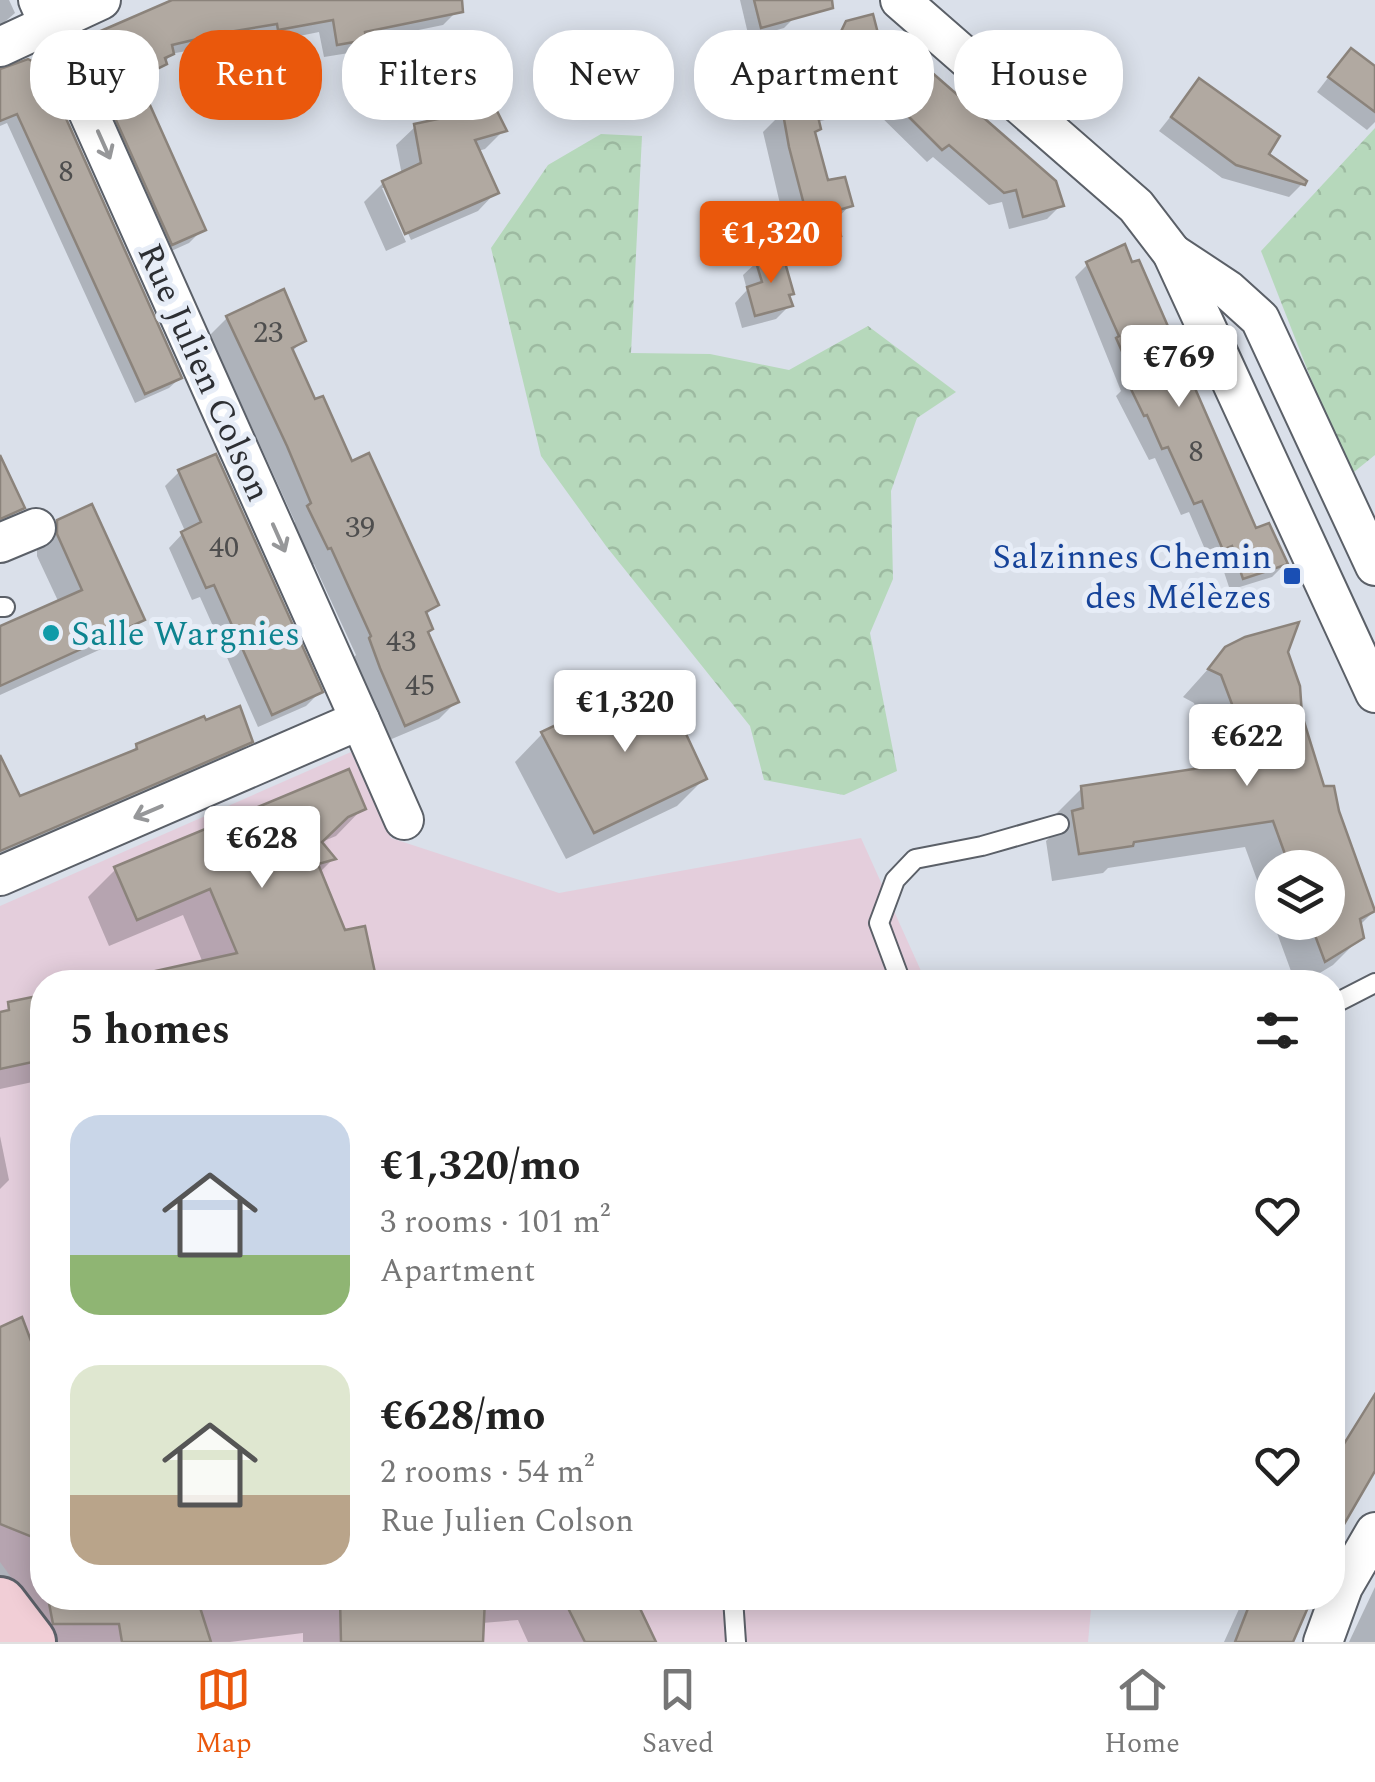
<!DOCTYPE html>
<meta charset="utf-8">
<style>
:root{--surface:#fff;--page:#f6f6f6;--text:#222;--muted:#767676;--line:#e0e0e0;--accent:#ea580c}
body{margin:0;font-family:Spectral,serif;background:var(--page);color:var(--text);height:100vh;display:flex;flex-direction:column;font-size:38px;white-space:nowrap}
*{box-sizing:border-box;margin:0}
p{font-size:32px;color:var(--muted)}
.icon{flex:none;width:55px;height:55px;fill:none;stroke:currentColor;stroke-width:2;stroke-linecap:round;stroke-linejoin:round}
.map{position:relative;flex:1;overflow:hidden}
.side{position:absolute;left:30px;top:970px;width:1315px;height:640px;display:flex;flex-direction:column;background:var(--surface);border-radius:40px;box-shadow:0 5px 25px #0003}
.side>*{flex:none}
.banner{position:absolute;left:30px;top:30px;width:1315px;height:90px;display:flex;gap:20px}
.fabs{position:absolute;left:1255px;top:850px;display:grid;gap:20px}
.fabs a{display:grid;place-items:center;width:90px;height:90px;border-radius:50%;background:var(--surface);box-shadow:0 5px 25px #0003;font-size:50px}
.price{position:absolute;translate:-50% -85px;padding:0 22px;border-radius:10px;background:#fff;color:#222;font-size:32px;line-height:65px;filter:drop-shadow(0 2px 5px #0008)}
.price::after{content:'';position:absolute;left:50%;top:60px;width:30px;height:22px;margin-left:-15px;background:inherit;clip-path:polygon(0 0,100% 0,50% 100%)}
.price.current{background:var(--accent);color:#fff}
ul{padding:0;list-style:none}
li{display:flex;align-items:center;gap:30px;height:250px;padding:0 40px}
li span{display:grid;place-items:center;flex:none;width:280px;height:200px;border-radius:30px;color:#555}
li>.icon{margin-inline-start:auto}
span .icon{width:120px;height:120px;fill:#fffc;stroke-width:1}
li b{font-size:42px}
h2{display:flex;justify-content:space-between;align-items:center;height:120px;padding:0 40px;font-size:42px}
.tag{padding:0 35px;border-radius:40px;background:var(--surface);box-shadow:0 5px 25px #0003;font-size:35px;line-height:90px}
.tag.current{background:var(--accent);color:#fff}
.dock{display:flex;justify-content:space-around;align-items:center;height:140px;border-top:2px solid var(--line);background:var(--surface);font-size:28px;color:var(--muted)}
.dock a{display:grid;justify-items:center;gap:5px}
.dock .current{color:var(--accent)}
.map>svg:first-child{display:block}
.medical{fill:#e4cedc}
.forest{fill:url(#forest-crowns)}
.shadow{fill:#0003}
.building{fill:#b1a9a1;stroke:#8b837b;stroke-width:2.5}
.lines{fill:none;stroke-linecap:round;stroke-linejoin:round}
.lane-casing{stroke:#5b6068;stroke-width:22}
.street-casing{stroke:#5b6068;stroke-width:42}
.secondary-casing{stroke:#5b6068;stroke-width:58}
.lane{stroke:#fff;stroke-width:18}
.street{stroke:#fff;stroke-width:38}
.secondary{stroke:#f1ced6;stroke-width:52}
.oneway{stroke:#969799}
.transit-dot{fill:#1a4fb4;stroke:#e7edf7;stroke-width:4}
.culture-dot{fill:#0f9aa8;stroke:#e7edf7;stroke-width:4}
.labels{text-anchor:middle;stroke-width:10;stroke-linejoin:round;paint-order:stroke}
.number-label{font-size:30px;fill:#4e4e4e}
.street-label{font-size:35px;fill:#2d2f33;stroke:#e7edf7}
.transit-label{font-size:35px;fill:#164399;stroke:#e7edf7;text-anchor:end}
.culture-label{font-size:35px;fill:#0d838f;stroke:#e7edf7;text-anchor:start}
</style>
<div class="map">
<svg width="1375" height="1642" viewBox="0 0 1375 1642">
<defs>
<pattern id="forest-crowns" width="20" height="18" patternUnits="userSpaceOnUse" patternTransform="scale(2.5)"><rect width="20" height="18" fill="#b6d8bb"/><path d="M2 6a3 3 0 1 1 6 0M12 15a3 3 0 1 1 6 0" fill="none" stroke="#9dbaa1"/></pattern>
</defs>
<rect width="100%" height="100%" fill="#dae0ea"/>
<polygon class="medical" points="351,752 391,838 559,893 861,838 926,982 42,982 42,1598 1092,1598 1088,1642 58,1642 0,1562 0,906"/>
<g class="forest">
<polygon points="1375,128 1375,455 1349,476 1261,251"/>
<polygon points="601,134 642,136 631,353 710,354 789,370 868,326 956,392 917,418 891,491 893,579 870,633 897,771 844,795 764,780 750,726 606,546 541,456 491,248 548,165"/>
</g>
<g class="shadow">
<polygon points="0,0 9,0 15,13 0,26"/>
<polygon points="191,0 452,0 456,12 443,25 360,42 349,53 324,57 319,32 265,43 264,37 170,54 165,64 139,86 203,229 189,243 158,257 68,55 82,42"/>
<polygon points="740,0 792,0 796,16 784,28 749,38"/>
<polygon points="848,23 889,85 1061,205 1047,219 1009,229 1002,202 989,205 933,157 927,162 872,108 817,122 813,134 826,183 850,205 835,221 838,236 817,257 794,263 763,132 784,111 810,104 809,98 823,85 831,83 824,56 833,38"/>
<polygon points="1338,65 1375,69 1375,122 1367,130 1317,92"/>
<polygon points="0,71 180,378 169,388 135,403 7,123 0,126"/>
<polygon points="1199,81 1266,155 1304,182 1289,197 1222,178 1159,131"/>
<polygon points="415,127 504,130 485,149 478,151 496,192 478,211 411,240 387,188 382,188 406,242 386,251 364,202 383,183 402,175 396,145"/>
<polygon points="757,262 787,297 790,305 776,319 742,328 735,303 747,290 743,275"/>
<polygon points="1088,264 1255,531 1285,564 1272,577 1230,590 1219,557 1210,561 1189,512 1181,515 1155,458 1149,460 1116,396 1121,391 1075,277"/>
<polygon points="227,318 303,340 291,353 314,402 436,605 425,616 426,633 456,702 439,719 387,741 353,658 356,655 314,564 310,565 292,525 295,522 210,335"/>
<polygon points="215,457 320,692 306,706 258,727 200,597 192,600 169,548 185,531 165,486 179,472"/>
<polygon points="0,481 22,508 0,525"/>
<polygon points="58,522 142,620 121,640 0,695 0,629 59,603 37,556 37,543"/>
<polygon points="1226,649 1286,652 1300,716 1322,789 1336,812 1373,912 1359,926 1361,937 1333,965 1305,982 1295,982 1273,922 1328,922 1328,868 1272,868 1272,921 1245,847 1108,868 1103,873 1052,881 1046,841 1056,831 1054,816 1082,788 1218,768 1194,703 1183,697"/>
<polygon points="542,734 704,779 677,806 566,859 515,762"/>
<polygon points="251,741 237,755 0,857 0,792 19,799 129,755 137,746"/>
<polygon points="363,808 336,836 319,843 333,859 319,873 343,933 363,929 374,982 112,982 203,963 183,915 109,946 88,897 116,869"/>
<polygon points="42,1006 42,1080 0,1089 0,1015"/>
<polygon points="0,1136 9,1180 0,1189"/>
<polygon points="21,1320 42,1377 42,1598 633,1598 654,1642 528,1642 518,1620 482,1623 481,1642 303,1642 303,1633 230,1642 12,1642 0,1583 0,1330"/>
<polygon points="1375,1587 1375,1642 1349,1642"/>
<polygon points="1244,1598 1306,1600 1290,1642 1224,1642"/>
</g>
<g class="building">
<polygon points="172,0 462,0 463,12 365,32 366,40 337,45 333,20 278,30 277,24 223,33 172,45 174,54 165,58 167,64 143,76 145,83 141,85 206,230 172,245 80,40"/>
<polygon points="754,0 832,0 833,8 761,28"/>
<polygon points="873,14 890,80 913,56 1056,181 1064,206 1023,217 1016,190 1004,193 949,145 942,150 887,95 828,110 822,82 846,76 837,40 846,21"/>
<polygon points="1351,48 1375,66 1375,112 1328,77"/>
<polygon points="28,59 43,67 182,378 145,394 17,114 0,121 0,69"/>
<polygon points="1199,78 1280,136 1269,154 1307,181 1305,185 1236,165 1171,117"/>
<polygon points="814,100 821,129 815,132 828,180 845,177 853,206 835,211 841,236 814,243 789,147 782,108"/>
<polygon points="495,107 507,131 475,140 499,193 405,234 382,181 421,163 414,124"/>
<polygon points="1125,244 1132,262 1139,260 1256,528 1269,523 1288,564 1243,579 1232,546 1223,550 1202,501 1194,504 1168,447 1162,449 1147,415 1144,416 1127,381 1134,378 1116,338 1119,336 1086,262"/>
<polygon points="782,252 794,294 789,295 793,306 755,316 747,287 762,282 755,259"/>
<polygon points="284,289 306,341 292,348 315,399 323,396 352,461 369,453 439,605 426,612 433,629 428,632 459,702 405,726 380,668 369,638 371,636 331,548 328,549 307,506 311,503 287,446 226,316"/>
<polygon points="216,454 323,692 272,715 214,585 206,588 181,532 201,522 178,470"/>
<polygon points="0,455 25,508 0,519"/>
<polygon points="92,504 145,620 0,686 0,626 82,590 57,534 57,520"/>
<polygon points="1299,622 1288,652 1300,686 1302,715 1324,786 1334,786 1339,811 1375,911 1360,919 1364,938 1325,962 1310,922 1328,922 1328,868 1290,868 1273,821 1134,842 1133,846 1079,854 1072,811 1083,808 1081,786 1253,760 1221,675 1208,669 1225,647 1245,637"/>
<polygon points="659,676 707,779 594,833 541,732"/>
<polygon points="240,706 253,742 0,851 0,755 20,796 137,749 136,744 204,716 206,720"/>
<polygon points="349,769 366,809 348,817 322,842 336,859 318,864 345,930 365,926 377,982 152,982 151,972 237,953 210,889 137,920 114,867"/>
<polygon points="42,995 42,1060 0,1069 0,1012 9,1010 8,1002"/>
<polygon points="22,1317 42,1370 42,1541 0,1524 0,1327"/>
<polygon points="1375,1394 1375,1471 1332,1545 1332,1463"/>
<polygon points="48,1598 197,1598 211,1642 122,1642 119,1624 53,1624"/>
<polygon points="340,1598 485,1598 483,1642 341,1642"/>
<polygon points="563,1598 635,1598 656,1642 585,1642"/>
<polygon points="1252,1598 1312,1598 1293,1642 1235,1642"/>
</g>
<g class="lines">
<g class="lane-casing">
<g id="lane">
<polyline points="0,607 5,607"/>
<polyline points="901,982 879,923 895,880 915,859 982,846 1059,824"/>
<polyline points="1332,1005 1375,983"/>
<polyline points="733,1598 736,1642"/>
</g>
</g>
<g class="street-casing">
<g id="street">
<polyline points="900,0 1136,206 1172,253 1375,693"/>
<polyline points="0,47 101,0"/>
<polyline points="1172,253 1228,290 1260,319 1375,566"/>
<polyline points="0,543 36,528"/>
<polyline points="360,720 404,820"/>
<polyline points="0,876 360,720 38,0"/>
<polyline points="1323,1642 1343,1587 1375,1532"/>
</g>
</g>
<g class="secondary-casing">
<polyline id="secondary" points="0,1604 29,1642"/>
</g>
<use href="#lane" class="lane"/>
<use href="#street" class="street"/>
<use href="#secondary" class="secondary"/>
</g>
<defs><path id="oneway-shaft" d="M-6 0H5M1.5-3L5.5 0L1.5 3" fill="none" stroke-width="1.6" stroke-linecap="round" stroke-linejoin="round" transform="scale(2.5)"/></defs>
<g class="oneway">
<use href="#oneway-shaft" transform="translate(104 145) rotate(66)"/>
<use href="#oneway-shaft" transform="translate(279 538) rotate(66)"/>
<use href="#oneway-shaft" transform="translate(148 812) rotate(157)"/>
</g>
<rect class="transit-dot" x="1282" y="566" width="20" height="20" rx="5"/>
<circle class="culture-dot" cx="51" cy="633" r="10"/>
<g class="labels">
<g class="number-label">
<text x="66" y="181">8</text>
<text x="268" y="342">23</text>
<text x="1196" y="461">8</text>
<text x="360" y="537">39</text>
<text x="224" y="557">40</text>
<text x="401" y="651">43</text>
<text x="420" y="695">45</text>
</g>
<g class="street-label">
<text transform="translate(205 372) rotate(66)" y="12">Rue Julien Colson</text>
</g>
<g class="transit-label">
<text x="1272" y="568">Salzinnes Chemin<tspan x="1272" dy="40">des Mélèzes</tspan></text>
</g>
<g class="culture-label">
<text x="71" y="645">Salle Wargnies</text>
</g>
</g>
</svg>
<div class="fabs">
<a><svg class="icon" aria-label="layers" viewBox="0 0 24 24"><path d="M12 4l9 5-9 5-9-5zM3 14l9 5 9-5"/></svg></a>
</div>
<b class="price current" style="left:771px;top:286px">€1,320</b>
<b class="price" style="left:1179px;top:410px">€769</b>
<b class="price" style="left:625px;top:755px">€1,320</b>
<b class="price" style="left:1247px;top:789px">€622</b>
<b class="price" style="left:262px;top:891px">€628</b>
<div class="banner">
<a class="tag">Buy</a>
<a class="tag current">Rent</a>
<a class="tag">Filters</a>
<a class="tag">New</a>
<a class="tag">Apartment</a>
<a class="tag">House</a>
</div>
<section class="side">
<h2>5 homes<svg class="icon" aria-label="filters" viewBox="0 0 24 24"><path d="M4 7h16M4 17h16"/><circle cx="9" cy="7" r="2"/><circle cx="15" cy="17" r="2"/></svg></h2>
<ul>
<li><span style="background:linear-gradient(#c9d6e8 70%,#8fb573 0)"><svg class="icon" aria-label="home" viewBox="0 0 24 24"><path d="M3 11l9-7 9 7M6 9v11h12V9"/></svg></span><div><b>€1,320/mo</b><p>3 rooms · 101 m²</p><p>Apartment</p></div><svg class="icon" aria-label="heart" viewBox="0 0 24 24"><path d="M12 20l-8-8c-3-5 5-10 8-4 3-6 11-1 8 4z"/></svg></li>
<li><span style="background:linear-gradient(#dfe7d0 65%,#b9a48a 0)"><svg class="icon" aria-label="home" viewBox="0 0 24 24"><path d="M3 11l9-7 9 7M6 9v11h12V9"/></svg></span><div><b>€628/mo</b><p>2 rooms · 54 m²</p><p>Rue Julien Colson</p></div><svg class="icon" aria-label="heart" viewBox="0 0 24 24"><path d="M12 20l-8-8c-3-5 5-10 8-4 3-6 11-1 8 4z"/></svg></li>
</ul>
</section>
</div>
<nav class="dock">
<a class="current"><svg class="icon" aria-label="map" viewBox="0 0 24 24"><path d="M3 6l6-2 6 2 6-2v14l-6 2-6-2-6 2zM9 4v14M15 6v14"/></svg>Map</a>
<a><svg class="icon" aria-label="saved" viewBox="0 0 24 24"><path d="M7 4h10v16l-5-4-5 4z"/></svg>Saved</a>
<a><svg class="icon" aria-label="home" viewBox="0 0 24 24"><path d="M3 11l9-7 9 7M6 9v11h12V9"/></svg>Home</a>
</nav>
